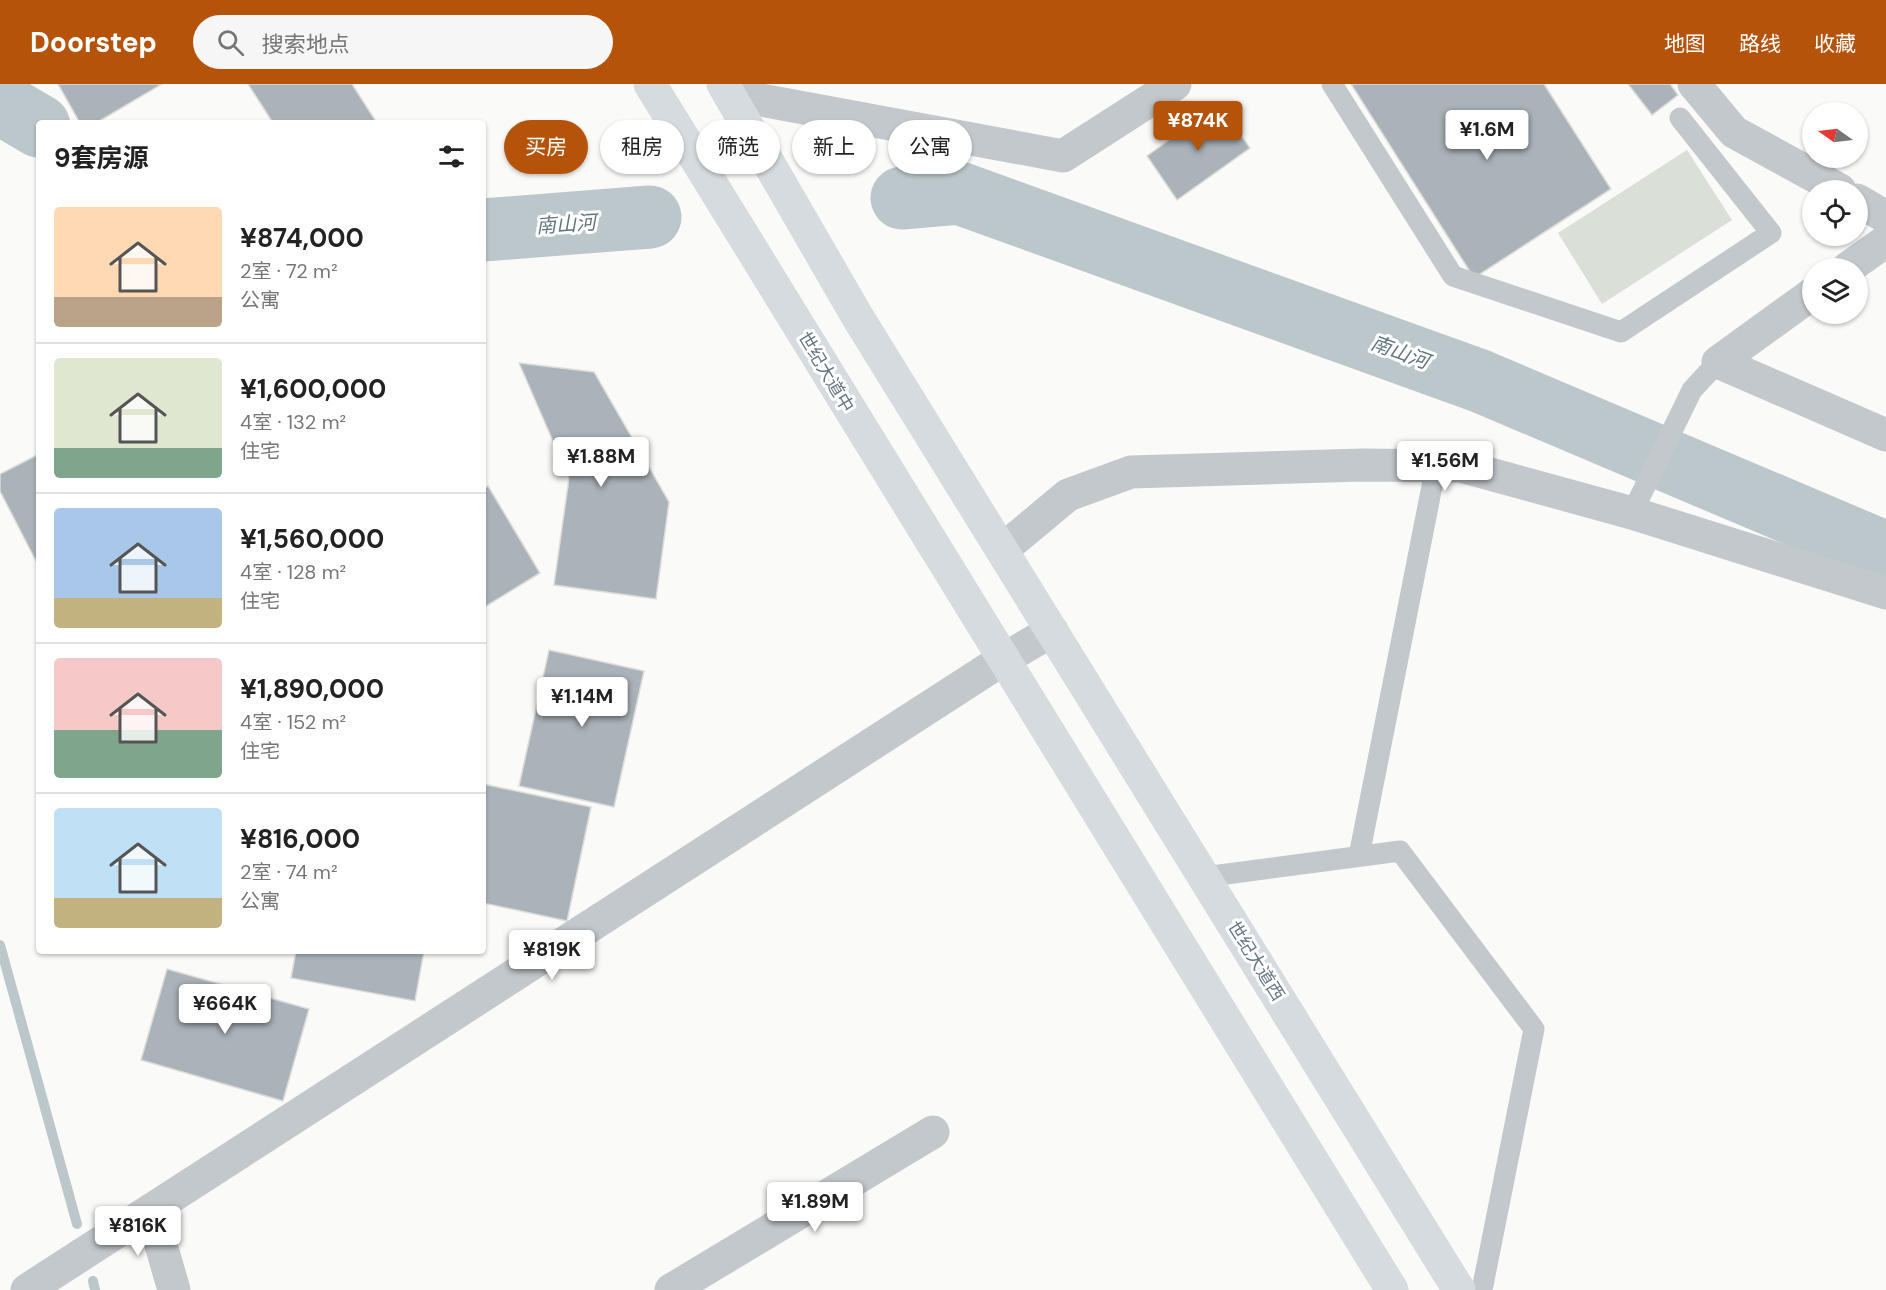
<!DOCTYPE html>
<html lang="zh">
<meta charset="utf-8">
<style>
:root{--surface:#fff;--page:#f6f6f6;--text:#222;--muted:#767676;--line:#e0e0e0;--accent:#b45309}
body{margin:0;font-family:"DM Sans","Noto Sans SC",sans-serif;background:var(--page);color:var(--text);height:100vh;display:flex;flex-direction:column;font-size:22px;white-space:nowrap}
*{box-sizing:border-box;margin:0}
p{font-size:20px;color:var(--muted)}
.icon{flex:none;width:33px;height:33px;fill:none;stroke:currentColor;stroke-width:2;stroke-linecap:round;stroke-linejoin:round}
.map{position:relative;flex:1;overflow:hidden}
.sheet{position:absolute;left:36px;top:36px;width:450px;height:834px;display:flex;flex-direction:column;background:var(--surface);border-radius:6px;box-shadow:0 2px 4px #0004}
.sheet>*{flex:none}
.top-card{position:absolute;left:504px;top:36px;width:570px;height:54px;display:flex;gap:12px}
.needle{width:39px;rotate:284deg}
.buttons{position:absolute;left:1802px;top:18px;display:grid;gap:12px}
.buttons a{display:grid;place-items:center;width:66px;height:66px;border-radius:50%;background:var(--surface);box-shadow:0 2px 4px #0004;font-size:30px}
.price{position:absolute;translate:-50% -51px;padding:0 14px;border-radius:6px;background:#fff;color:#222;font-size:20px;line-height:39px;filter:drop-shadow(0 2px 3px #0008)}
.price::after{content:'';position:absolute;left:50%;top:36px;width:18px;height:14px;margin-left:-9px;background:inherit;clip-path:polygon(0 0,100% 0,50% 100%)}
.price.active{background:var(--accent);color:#fff}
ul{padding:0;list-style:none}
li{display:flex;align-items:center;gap:18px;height:150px;padding:0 18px}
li+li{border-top:2px solid var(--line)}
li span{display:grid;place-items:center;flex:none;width:168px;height:120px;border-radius:6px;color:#555}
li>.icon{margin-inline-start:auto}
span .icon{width:72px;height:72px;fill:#fffc;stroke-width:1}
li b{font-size:26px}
h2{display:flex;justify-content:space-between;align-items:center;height:72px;padding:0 18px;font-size:26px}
.tag{padding:0 21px;border-radius:27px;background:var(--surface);box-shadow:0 2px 4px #0004;font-size:21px;line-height:54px}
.tag.active{background:var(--accent);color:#fff}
header{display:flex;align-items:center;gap:36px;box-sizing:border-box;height:84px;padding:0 30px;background:var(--accent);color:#fff}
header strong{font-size:28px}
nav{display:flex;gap:33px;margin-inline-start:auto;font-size:21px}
.search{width:420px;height:54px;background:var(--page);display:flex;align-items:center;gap:15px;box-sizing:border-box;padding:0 21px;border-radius:33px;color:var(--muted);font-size:22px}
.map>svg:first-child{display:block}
.green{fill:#dadfd7}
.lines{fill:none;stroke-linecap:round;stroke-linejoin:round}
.stream{stroke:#bbc7cb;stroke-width:10}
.river{stroke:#bbc7cb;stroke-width:63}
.building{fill:#aab3b9;stroke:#dcdcda;stroke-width:1.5}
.lane{stroke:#c3c8cc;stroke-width:21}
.street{stroke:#c3c8cc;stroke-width:33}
.primary{stroke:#d6dbdf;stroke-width:33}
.labels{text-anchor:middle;stroke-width:6;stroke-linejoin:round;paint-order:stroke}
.street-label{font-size:18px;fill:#657683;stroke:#fff}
.water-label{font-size:20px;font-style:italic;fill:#60757c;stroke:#fff}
</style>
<header>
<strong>Doorstep</strong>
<div class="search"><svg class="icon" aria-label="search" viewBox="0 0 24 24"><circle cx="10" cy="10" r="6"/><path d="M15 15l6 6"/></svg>搜索地点</div>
<nav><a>地图</a><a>路线</a><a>收藏</a></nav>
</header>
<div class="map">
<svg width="1886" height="1206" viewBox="0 0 1886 1206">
<rect width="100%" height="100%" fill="#fafaf8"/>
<polygon class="green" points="1687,66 1732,136 1602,220 1558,149"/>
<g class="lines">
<g class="stream">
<polyline points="0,861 77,1140"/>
<polyline points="93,1197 95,1206"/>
</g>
<g class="river">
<polyline points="0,19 39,42"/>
<polyline points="902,114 959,109 1480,297 1886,469"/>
<polyline points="483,146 650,133"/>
</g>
</g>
<g class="building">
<polygon points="58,0 162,0 96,39 80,39"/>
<polygon points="248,0 352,0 377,39 273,39"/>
<polygon points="1351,0 1544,0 1611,105 1474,194"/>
<polygon points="1628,0 1670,0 1678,11 1652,31"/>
<polygon points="1219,20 1250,64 1177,116 1147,72"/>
<polygon points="519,279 594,288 669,418 656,515 554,501 569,394"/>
<polygon points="39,370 39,483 0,407 0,390"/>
<polygon points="488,402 540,489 483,524 483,405"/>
<polygon points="549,566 644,587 614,723 519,702"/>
<polygon points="483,700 591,723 567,837 483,819"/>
<polygon points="296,867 424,867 415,917 291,894"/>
<polygon points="167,885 309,925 283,1017 141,976"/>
</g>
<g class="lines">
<g class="lane">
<polyline points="1332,0 1453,192 1621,248 1771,149 1680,34"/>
<polyline points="1632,429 1692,306 1718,278"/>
<polyline points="1359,772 1436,382"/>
<polyline points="1204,793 1400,767 1534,945 1482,1206"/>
</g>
<g class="street">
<polyline points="1694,0 1734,48 1840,106"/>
<polyline points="729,10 1063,72 1175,0"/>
<polyline points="1857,116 1886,133"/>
<polyline points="1848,184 1886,157"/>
<polyline points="1812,210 1718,278 1886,351"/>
<polyline points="1002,466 1068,411 1131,388 1362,381 1461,382 1632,429 1886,509"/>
<polyline points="151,1126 174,1206"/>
<polyline points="27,1206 1002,576 1052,547"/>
<polyline points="671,1206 933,1048"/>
</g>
<g class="primary">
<polyline points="650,0 1392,1206"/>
<polyline points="723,0 857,232 1459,1206"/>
</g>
</g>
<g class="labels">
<g class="street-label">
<text transform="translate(826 288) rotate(59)" y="6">世纪大道中</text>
<text transform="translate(1256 877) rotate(58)" y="6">世纪大道西</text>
</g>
<g class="water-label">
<text transform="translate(566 140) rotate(-4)" y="7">南山河</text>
<text transform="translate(1400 268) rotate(20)" y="7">南山河</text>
</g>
</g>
</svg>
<div class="buttons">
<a><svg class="needle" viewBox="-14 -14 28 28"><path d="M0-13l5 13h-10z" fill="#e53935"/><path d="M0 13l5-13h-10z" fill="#767676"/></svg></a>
<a><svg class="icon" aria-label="locate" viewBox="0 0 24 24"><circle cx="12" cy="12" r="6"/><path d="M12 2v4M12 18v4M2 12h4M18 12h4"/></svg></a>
<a><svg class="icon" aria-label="layers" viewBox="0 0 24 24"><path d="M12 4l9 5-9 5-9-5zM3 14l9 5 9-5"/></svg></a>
</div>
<b class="price active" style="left:1198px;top:68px">¥874K</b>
<b class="price" style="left:1487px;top:77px">¥1.6M</b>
<b class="price" style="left:601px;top:404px">¥1.88M</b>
<b class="price" style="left:1445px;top:408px">¥1.56M</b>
<b class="price" style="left:582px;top:644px">¥1.14M</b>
<b class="price" style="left:552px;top:897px">¥819K</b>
<b class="price" style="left:225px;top:951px">¥664K</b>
<b class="price" style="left:815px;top:1149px">¥1.89M</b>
<b class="price" style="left:138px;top:1173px">¥816K</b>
<div class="top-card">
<a class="tag active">买房</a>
<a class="tag">租房</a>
<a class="tag">筛选</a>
<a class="tag">新上</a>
<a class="tag">公寓</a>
</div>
<section class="sheet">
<h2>9套房源<svg class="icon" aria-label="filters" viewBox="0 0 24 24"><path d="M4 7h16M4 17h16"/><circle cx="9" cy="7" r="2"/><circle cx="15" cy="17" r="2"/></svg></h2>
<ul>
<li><span style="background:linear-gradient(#ffd9b3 75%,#b9a48a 0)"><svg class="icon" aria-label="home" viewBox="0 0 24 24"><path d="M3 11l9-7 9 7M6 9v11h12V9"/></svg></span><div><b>¥874,000</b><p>2室 · 72 m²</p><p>公寓</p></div></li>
<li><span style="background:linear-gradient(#dfe7d0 75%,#7fa58c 0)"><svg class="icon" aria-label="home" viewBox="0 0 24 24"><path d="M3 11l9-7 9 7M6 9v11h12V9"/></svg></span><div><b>¥1,600,000</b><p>4室 · 132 m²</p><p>住宅</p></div></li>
<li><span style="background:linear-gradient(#a9c7e8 75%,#c2b280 0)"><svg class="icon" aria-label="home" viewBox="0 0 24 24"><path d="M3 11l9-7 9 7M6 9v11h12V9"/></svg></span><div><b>¥1,560,000</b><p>4室 · 128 m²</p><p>住宅</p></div></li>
<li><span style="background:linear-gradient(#f6c9c9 60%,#7fa58c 0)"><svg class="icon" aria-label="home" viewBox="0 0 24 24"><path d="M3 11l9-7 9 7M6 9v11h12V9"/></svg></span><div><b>¥1,890,000</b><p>4室 · 152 m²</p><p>住宅</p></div></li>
<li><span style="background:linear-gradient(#bfe0f5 75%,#c2b280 0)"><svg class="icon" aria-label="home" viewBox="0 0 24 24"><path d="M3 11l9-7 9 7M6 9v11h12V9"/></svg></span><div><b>¥816,000</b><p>2室 · 74 m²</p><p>公寓</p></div></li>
</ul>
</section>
</div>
